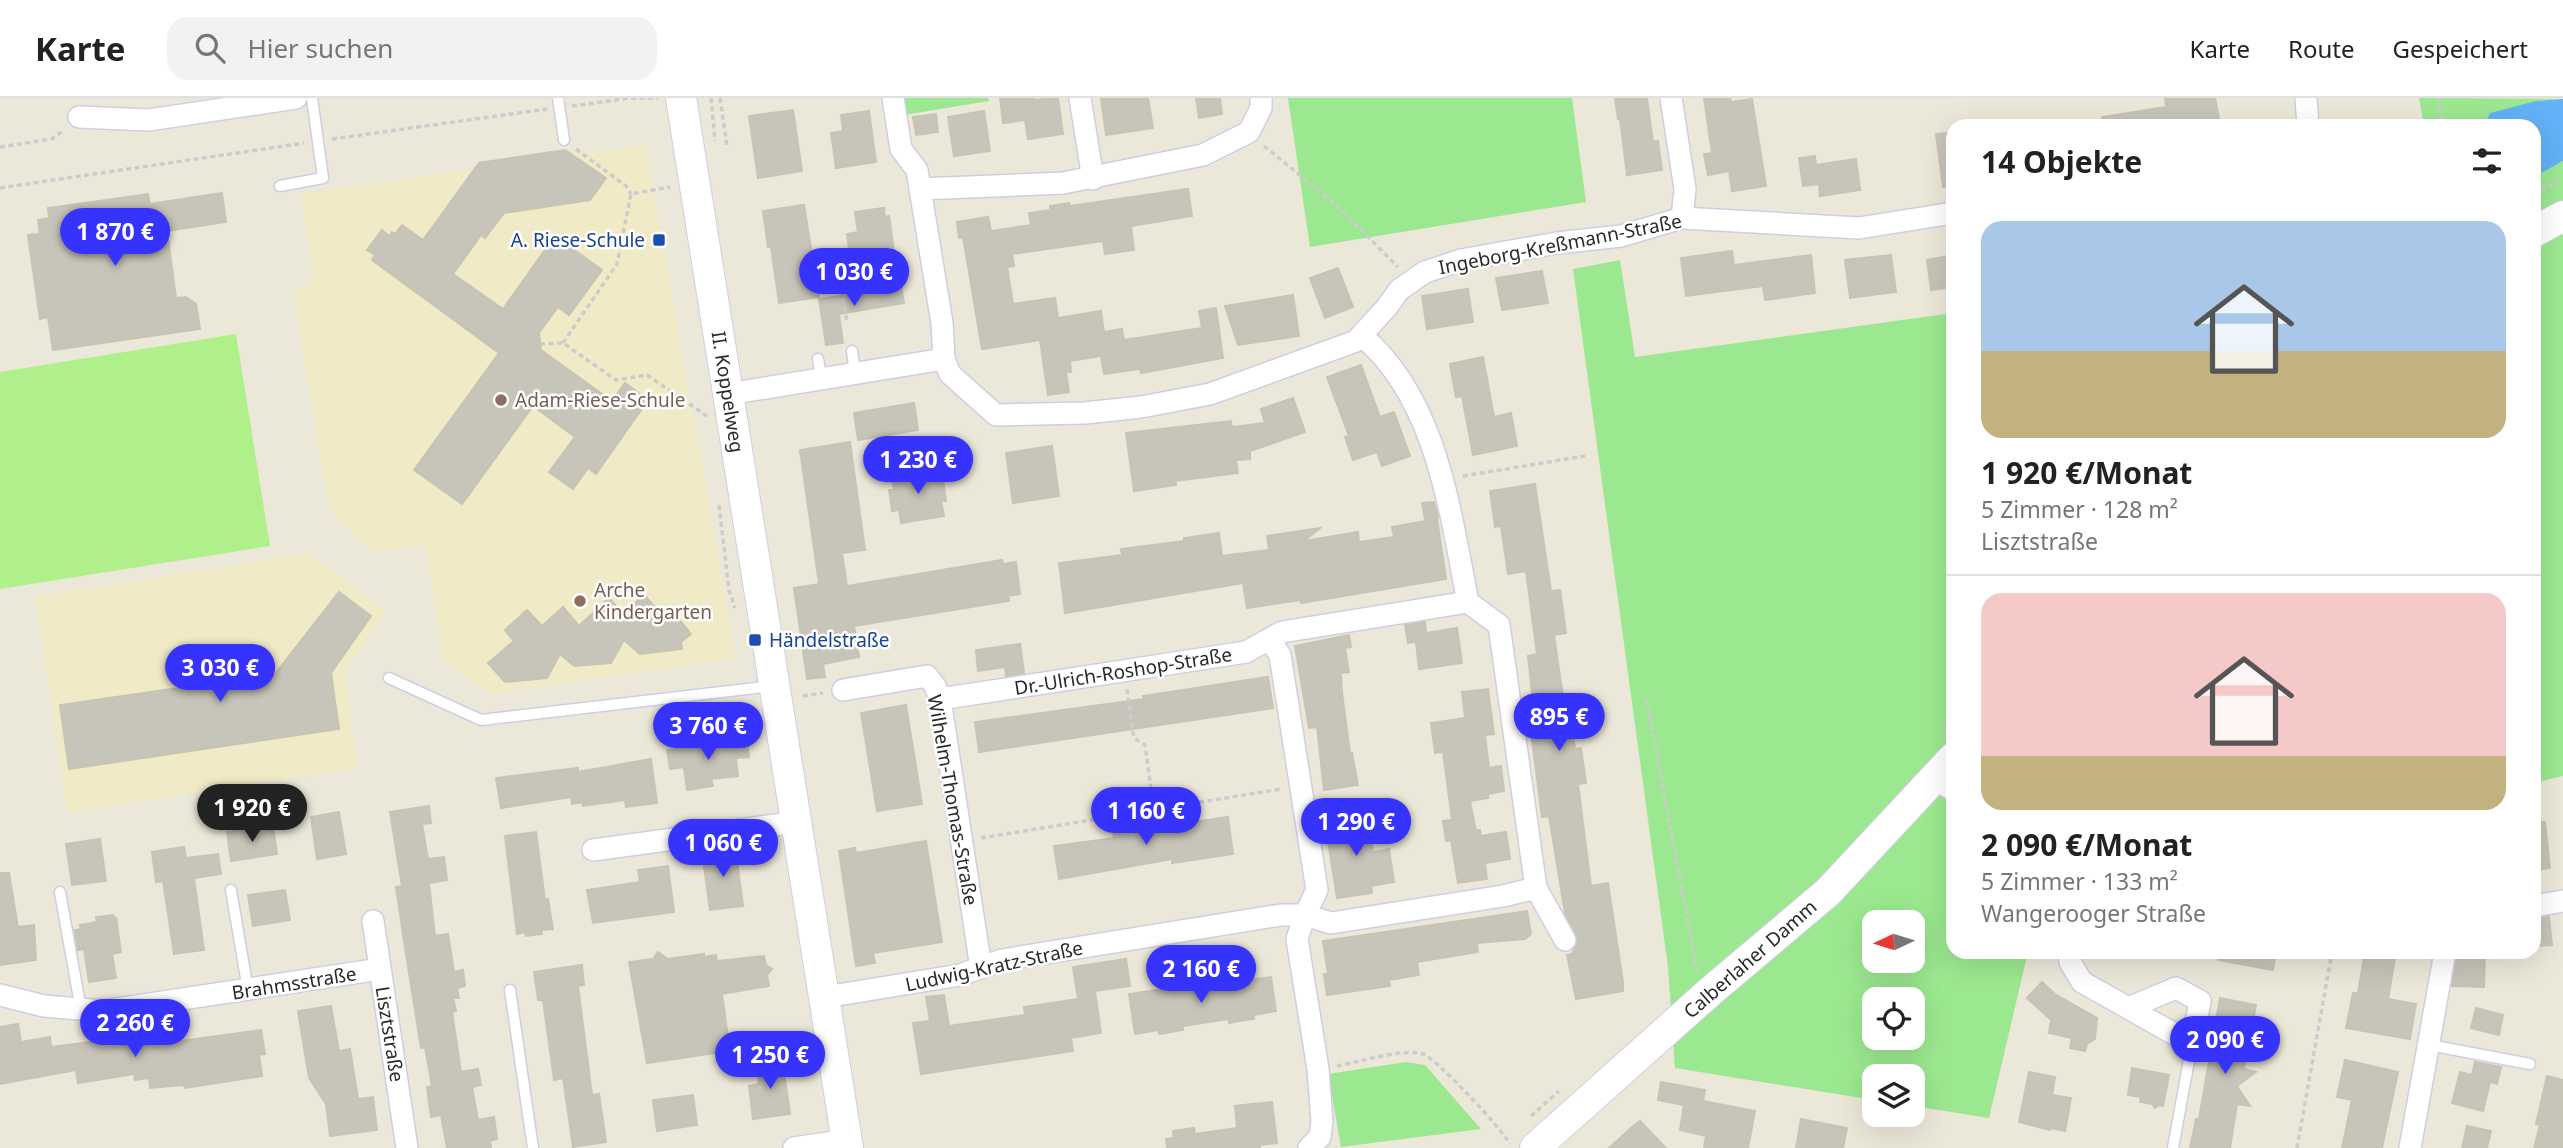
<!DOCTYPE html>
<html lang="de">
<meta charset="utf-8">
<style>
:root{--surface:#fff;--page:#f2f2f2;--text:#222;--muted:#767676;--line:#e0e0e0;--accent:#3733ff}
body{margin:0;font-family:"Noto Sans",sans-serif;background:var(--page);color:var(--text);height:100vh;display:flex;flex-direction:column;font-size:26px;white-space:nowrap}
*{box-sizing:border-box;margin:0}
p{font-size:23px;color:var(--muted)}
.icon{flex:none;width:38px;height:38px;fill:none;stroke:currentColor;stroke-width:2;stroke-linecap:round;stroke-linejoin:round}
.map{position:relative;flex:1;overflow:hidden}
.panel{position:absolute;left:1946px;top:21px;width:595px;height:840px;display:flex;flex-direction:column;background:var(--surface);border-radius:21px;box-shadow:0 7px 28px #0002}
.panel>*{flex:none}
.needle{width:46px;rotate:266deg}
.tools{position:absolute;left:1862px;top:812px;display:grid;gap:14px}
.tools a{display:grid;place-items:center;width:63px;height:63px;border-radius:14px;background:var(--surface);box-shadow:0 7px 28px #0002;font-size:35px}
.price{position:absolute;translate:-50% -60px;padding:0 16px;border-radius:24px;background:var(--accent);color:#fff;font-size:23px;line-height:46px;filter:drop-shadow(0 2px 4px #0008)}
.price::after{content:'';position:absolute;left:50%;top:42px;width:21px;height:16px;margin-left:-10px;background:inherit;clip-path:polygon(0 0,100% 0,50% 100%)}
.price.selected{background:#222;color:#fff}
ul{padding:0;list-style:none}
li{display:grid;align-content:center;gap:14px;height:371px;padding:0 35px}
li+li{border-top:2px solid var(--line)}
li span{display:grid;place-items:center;height:217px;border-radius:21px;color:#555}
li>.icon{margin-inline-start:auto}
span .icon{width:126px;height:126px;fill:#fffc;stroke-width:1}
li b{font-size:30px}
h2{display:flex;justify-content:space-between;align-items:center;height:84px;padding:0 35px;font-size:30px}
header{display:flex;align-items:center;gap:42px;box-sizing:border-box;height:98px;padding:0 35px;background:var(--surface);border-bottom:2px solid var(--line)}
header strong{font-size:33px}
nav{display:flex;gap:38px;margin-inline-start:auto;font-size:24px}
.search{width:490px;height:63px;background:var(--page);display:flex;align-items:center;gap:18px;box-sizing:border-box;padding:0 24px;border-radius:21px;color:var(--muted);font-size:26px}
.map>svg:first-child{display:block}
.education{fill:#f0ebc6}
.green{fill:#9ce890;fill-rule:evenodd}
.pitch{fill:#b0f08b}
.water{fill:#63b1f7}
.building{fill:#c7c4b9;stroke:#c7c4b3;stroke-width:2}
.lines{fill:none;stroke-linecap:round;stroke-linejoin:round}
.lane-casing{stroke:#cecee3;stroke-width:13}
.street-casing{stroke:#cecee3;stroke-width:24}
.secondary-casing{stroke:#cecee3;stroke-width:32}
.path{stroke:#ccc;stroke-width:3.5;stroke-dasharray:5 3.5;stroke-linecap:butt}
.lane{stroke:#fff;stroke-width:10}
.street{stroke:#fff;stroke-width:21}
.secondary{stroke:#fff;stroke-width:30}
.transit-dot{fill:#1a4fb4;stroke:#fff;stroke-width:2.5}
.education-dot{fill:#8d6e63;stroke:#fff;stroke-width:2.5}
.labels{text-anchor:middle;stroke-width:5;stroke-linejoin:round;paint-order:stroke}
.transit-label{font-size:19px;fill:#164399;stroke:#fff;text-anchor:end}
.street-label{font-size:19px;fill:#292929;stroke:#fff}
.education-label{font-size:19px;fill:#785e54;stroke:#fff;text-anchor:start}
</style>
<header>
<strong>Karte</strong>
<div class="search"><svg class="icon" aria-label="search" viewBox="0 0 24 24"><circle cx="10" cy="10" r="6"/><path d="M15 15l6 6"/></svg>Hier suchen</div>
<nav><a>Karte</a><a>Route</a><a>Gespeichert</a></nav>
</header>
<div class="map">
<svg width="2563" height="1050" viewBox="0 0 2563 1050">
<rect width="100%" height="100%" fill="#ece8d9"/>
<g class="education">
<polygon points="645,47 736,560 490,596 443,562 425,447 373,455 329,413 293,190 314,186 301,96"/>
<polygon points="309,455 386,513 345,575 357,670 68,714 35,499"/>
</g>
<g class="green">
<polygon points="901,0 988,0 989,3 904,17"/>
<polygon points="1288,0 1572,0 1586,104 1310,149"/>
<polygon points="2419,0 2563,1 2536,3 2487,24 2488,28 2424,28"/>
<polygon points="2563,63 2563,678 2534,685 2534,79"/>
<path d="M 1620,162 L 1635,259 L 1953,215 L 1953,854 L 2028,854 L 1989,1020 L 1913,1008 L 1913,978 L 1874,978 L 1874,1002 L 1675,970 L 1668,869 L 1573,171 ZM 1874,824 L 1913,824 L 1913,863 L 1874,863 ZM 1874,901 L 1913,901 L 1913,940 L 1874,940 Z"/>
<polygon points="1406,964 1425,967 1481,1031 1341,1049 1328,976"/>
</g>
<polygon class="pitch" points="236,236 270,448 0,491 0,274"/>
<polygon class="water" points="2563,1 2563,63 2534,79 2534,28 2488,28 2486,24 2490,15 2536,3"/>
<g class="building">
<polygon points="1000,0 1034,0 1034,2 1058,0 1063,36 1028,41 1025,22 1003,25"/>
<polygon points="1101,0 1148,0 1153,30 1106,37"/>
<polygon points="1196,0 1220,0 1222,16 1199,20"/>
<polygon points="1615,0 1647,0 1653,44 1658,43 1662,72 1627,77 1620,21 1618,21"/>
<polygon points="1704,0 1730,0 1731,4 1752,1 1766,88 1732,93 1729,73 1708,77 1704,56 1712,55"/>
<polygon points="2165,0 2215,0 2220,26 2103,28 2102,19 2166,9"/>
<polygon points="793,12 802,73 758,80 749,18"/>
<polygon points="869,13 876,64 836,70 831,35 843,33 841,17"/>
<polygon points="984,13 990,53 954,58 948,19"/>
<polygon points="936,16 938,34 916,37 913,19"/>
<polygon points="1953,34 1953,88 1943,89 1936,36"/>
<polygon points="565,52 606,80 590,102 504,115 485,140 481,137 453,176 503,211 555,138 602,172 569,217 558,209 539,235 541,252 612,303 625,285 648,302 596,376 588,370 573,391 549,374 575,339 533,308 462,406 414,372 499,255 372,162 375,157 367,152 382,132 389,138 392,134 395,136 402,127 423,142 479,65"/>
<polygon points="1815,58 1816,67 1856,61 1860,92 1820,98 1819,86 1803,88 1799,60"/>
<polygon points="1188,91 1192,118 1131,128 1134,152 1105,156 1103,143 1012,156 1014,168 1007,169 1013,206 1055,200 1058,220 1101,213 1104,234 1122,231 1124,242 1202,230 1199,213 1216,210 1223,260 1141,275 1140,271 1104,276 1101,258 1070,263 1071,274 1066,274 1069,294 1048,297 1040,242 982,251 963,139 959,140 957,124 988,119 991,133 1031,127 1029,115 1050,112 1050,108 1069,105 1070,108"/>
<polygon points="222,95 226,124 167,133 176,200 186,199 196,206 200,231 53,252 48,219 40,221 28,137 40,136 38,122 49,120 48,110 148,96 150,106"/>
<polygon points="804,107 819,199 779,205 771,149 768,149 763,113"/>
<polygon points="884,110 885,119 889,118 894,153 850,160 847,136 858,134 855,114"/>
<polygon points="1732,153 1734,167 1811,157 1815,195 1765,202 1763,188 1686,198 1681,160"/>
<polygon points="1891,157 1896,194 1850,200 1845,162"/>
<polygon points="1953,157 1953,189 1931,192 1927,162"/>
<polygon points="1338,170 1353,209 1325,220 1310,180"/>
<polygon points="1542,173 1548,205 1502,212 1496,180"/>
<polygon points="901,188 904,205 839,216 843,245 826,247 819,201"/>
<polygon points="1468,191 1473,224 1427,231 1422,198"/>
<polygon points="1293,197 1299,238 1238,247 1225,208"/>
<polygon points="1483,259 1494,319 1511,315 1517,348 1473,357 1462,298 1456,299 1450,266"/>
<polygon points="1361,267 1380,319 1394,314 1410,358 1382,368 1377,354 1353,362 1345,339 1349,338 1327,279"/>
<polygon points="1293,300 1305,334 1250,353 1250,361 1236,362 1238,375 1175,383 1176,387 1134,393 1126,335 1231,323 1232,329 1265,325 1261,311"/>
<polygon points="914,305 918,332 858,342 854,315"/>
<polygon points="850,344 865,452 842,455 847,488 1002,462 1003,466 1016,464 1020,496 1008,498 1009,503 854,528 859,559 823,566 825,579 807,581 794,490 819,486 800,352"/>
<polygon points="1052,348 1059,398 1013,405 1006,355"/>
<polygon points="936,372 938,383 943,382 946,403 941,403 944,418 901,425 899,412 892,413 889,392 894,392 892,379"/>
<polygon points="1535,386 1551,493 1560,492 1566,535 1554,537 1565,613 1570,612 1575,651 1581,650 1586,685 1578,686 1591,788 1608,785 1623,884 1623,893 1576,901 1567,857 1572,856 1578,842 1565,815 1549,718 1542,719 1530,627 1543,626 1538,593 1532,594 1528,558 1537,556 1526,473 1508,476 1501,428 1495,429 1490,393"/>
<polygon points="1434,404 1438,419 1425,421 1422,405"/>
<polygon points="1437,421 1446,481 1301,505 1301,502 1247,510 1243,485 1065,515 1059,465 1122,457 1121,451 1184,443 1184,440 1219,435 1222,458 1269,452 1267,438 1320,430 1304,443 1358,434 1359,444 1394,439 1392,429"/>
<polygon points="339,494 371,518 331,575 339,631 69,671 60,607 275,576"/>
<polygon points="644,497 666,521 678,520 691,536 681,544 682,551 640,556 624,542 611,565 574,568 560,556 547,580 505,584 488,565 514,543 505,532 527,512 542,528 563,509 579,528 609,500 623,516"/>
<polygon points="1425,524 1426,535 1457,530 1462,565 1419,571 1416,544 1408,545 1405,527"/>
<polygon points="1349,537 1351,549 1345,550 1349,574 1341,575 1342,595 1350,655 1352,655 1358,687 1324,692 1317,629 1309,630 1295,548"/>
<polygon points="1020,546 1024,575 1006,578 1005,569 978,573 976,552"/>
<polygon points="1268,579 1273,610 979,654 975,624 1144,601 1143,598"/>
<polygon points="1488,591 1494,636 1485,637 1489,670 1501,668 1504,693 1488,696 1488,700 1470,703 1476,733 1480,732 1481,738 1506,734 1510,761 1485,765 1487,781 1458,785 1451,742 1446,743 1443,723 1452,722 1443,654 1435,655 1431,625 1465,620 1462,594"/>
<polygon points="906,607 922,706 877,713 861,615"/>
<polygon points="747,641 749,659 736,660 738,678 711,681 713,688 687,692 684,669 670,671 667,652"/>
<polygon points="651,661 657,705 626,709 625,702 583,708 582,704 572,706 571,699 501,710 496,680 578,670 578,674"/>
<polygon points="429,708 431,725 422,726 428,761 444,759 447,782 429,785 435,838 448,836 454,874 463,872 465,888 457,890 459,900 453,900 456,913 452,914 461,974 478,971 481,987 472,989 478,1022 494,1019 497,1041 490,1043 491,1050 447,1050 441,1017 431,1019 427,989 432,988 425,949 421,950 404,843 396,789 402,788 390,714"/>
<polygon points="339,714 346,756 317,761 311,719"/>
<polygon points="1368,717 1373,754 1389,751 1394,784 1371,788 1372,795 1337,800 1325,724"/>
<polygon points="1228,719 1233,756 1172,765 1172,761 1059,781 1054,748 1114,740 1113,732 1166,724 1167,728"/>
<polygon points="2534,724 2545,724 2550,770 2534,772"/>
<polygon points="273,729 277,756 231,763 227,734"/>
<polygon points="536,734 545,802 548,801 553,831 541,832 542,836 526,838 525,834 517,836 505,738"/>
<polygon points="100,741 106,783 72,787 66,746"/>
<polygon points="926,743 942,844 873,855 875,865 856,868 839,753 855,750 856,755"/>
<polygon points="184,749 186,760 218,756 221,776 194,780 204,852 174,856 163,783 156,784 152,754"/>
<polygon points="735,749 743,808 710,812 702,754"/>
<polygon points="668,768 674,814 593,825 587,792 640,784 638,772"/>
<polygon points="0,775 9,775 18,829 34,827 36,862 0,867"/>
<polygon points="285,792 290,822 253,828 248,797"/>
<polygon points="1527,813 1531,836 1525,841 1477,845 1478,854 1417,864 1419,877 1389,882 1390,888 1327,897 1324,876 1328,876 1323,843"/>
<polygon points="113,817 114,820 116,820 121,854 112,856 116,880 89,884 84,851 78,852 75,832 81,831 80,827 97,824 96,819"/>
<polygon points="2549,819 2552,847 2534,848 2534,821"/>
<polygon points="658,854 668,861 704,856 704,859 716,857 717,863 764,858 766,867 772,871 767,877 769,888 722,896 730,953 647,965 629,864 653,861"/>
<polygon points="2219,854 2276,854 2273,872 2218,862"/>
<polygon points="2365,854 2396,854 2388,901 2416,906 2410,941 2346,930 2353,895 2358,895"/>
<polygon points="2458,854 2485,854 2484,889 2452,888"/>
<polygon points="1126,861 1130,888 1095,893 1101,935 1071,940 1073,953 921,976 913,925 930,923 926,899 944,897 949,928 1025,917 1024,909 1078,901 1073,869"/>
<polygon points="582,867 584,887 578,888 592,997 599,996 606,1044 573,1049 563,980 554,982 543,902 538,902 534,874"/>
<polygon points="1247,878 1247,882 1271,879 1276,913 1253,917 1254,921 1239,923 1229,925 1229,921 1183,928 1183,932 1159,936 1158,932 1135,936 1129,896 1177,889 1177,893 1222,886 1222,882"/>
<polygon points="2042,884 2055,896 2097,920 2095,941 2087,946 2085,953 2070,950 2072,940 2049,935 2051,922 2027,900"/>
<polygon points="2220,900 2256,907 2244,971 2256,974 2237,988 2250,1008 2237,1006 2230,1050 2190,1050 2196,1021 2199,1021"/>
<polygon points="331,908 339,953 350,951 358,1001 373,999 377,1032 330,1038 326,1006 309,980 298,913"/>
<polygon points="2476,910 2503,917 2499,937 2471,930"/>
<polygon points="18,926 21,944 50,939 51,949 105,942 106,949 165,942 166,945 261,932 265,956 259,957 262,978 185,990 184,987 150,990 149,980 135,982 134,976 78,985 76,972 0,986 0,929"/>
<polygon points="782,960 790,1016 753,1021 749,988 759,986 756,964"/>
<polygon points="2345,962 2398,974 2382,1050 2342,1050 2352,1002 2337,999"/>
<polygon points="2475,964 2501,969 2497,986 2490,984 2483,1013 2452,1005 2460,974 2472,977"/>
<polygon points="2132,970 2169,977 2163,1008 2159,1007 2155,1010 2152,1006 2140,1004 2141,999 2128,997"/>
<polygon points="2029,974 2055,979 2052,997 2071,1000 2065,1033 2050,1030 2050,1032 2019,1024"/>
<polygon points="2547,978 2563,982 2563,1050 2534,1050 2540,1027 2536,1026"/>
<polygon points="1661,984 1705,992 1703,1003 1755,1013 1748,1050 1704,1050 1706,1038 1680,1032 1684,1007 1658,1002"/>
<polygon points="693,997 697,1027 657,1033 653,1002"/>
<polygon points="1272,1004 1277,1045 1260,1047 1260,1050 1167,1050 1166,1041 1174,1040 1173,1033 1194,1030 1195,1036 1237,1030 1235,1008"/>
<polygon points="1801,1021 1847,1030 1843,1050 1796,1050"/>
<polygon points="1640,1023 1666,1050 1609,1050 1632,1029"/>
<polygon points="2467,1028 2491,1033 2487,1050 2462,1050"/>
</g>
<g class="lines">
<g class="lane-casing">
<g id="lane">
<polyline points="558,0 564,42"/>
<polyline points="280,88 323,80 312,0"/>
<polyline points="852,253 855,275"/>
<polyline points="818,261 821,280"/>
<polyline points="389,580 481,622 772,588"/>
<polyline points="231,792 248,892"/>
<polyline points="60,794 81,912"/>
<polyline points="510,892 533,1050"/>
<polyline points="2429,947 2530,966"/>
<polyline points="2173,1050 2192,946"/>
</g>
</g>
<g class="street-casing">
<g id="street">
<polyline points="893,0 901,51 917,72 942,225 944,261"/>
<polyline points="1080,0 1093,81"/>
<polyline points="1671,0 1685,91 1682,120"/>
<polyline points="2306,0 2308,28"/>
<polyline points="79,19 149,22 296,0"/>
<polyline points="920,91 1063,85 1203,57 1249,34 1261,10 1261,0"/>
<path d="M 1362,238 C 1437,301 1450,414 1468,504 L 1499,527 L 1536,790 L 1565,842"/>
<polyline points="728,296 944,261 950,276 996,317 1085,315 1141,309 1210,296 1356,243 1387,209 1399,192 1425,174 1461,162 1557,145 1621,138 1682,120 1859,130 1953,115"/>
<polyline points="1270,542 1280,557 1317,792 1305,817 1297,841 1318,971 1322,1023 1320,1039 1309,1050"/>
<polyline points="843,592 927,578 935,588 940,601 981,870"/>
<polyline points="940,601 1246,554 1282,534 1468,504"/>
<polyline points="1934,681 1953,692"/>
<polyline points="593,752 797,724"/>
<polyline points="2534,808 2563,803"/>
<polyline points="373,823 407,1050"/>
<polyline points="2070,854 2070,864 2082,884 2192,946 2200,903 2176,890 2128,910"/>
<polyline points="0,897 44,908 103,913 380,871"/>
<polyline points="825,899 960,877 1002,862 1281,817 1305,817 1331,825 1503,798 1536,790"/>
<polyline points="794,1050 847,1042"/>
<polyline points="2410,1050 2445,854"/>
</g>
</g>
<g class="secondary-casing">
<g id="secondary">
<polyline points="681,0 848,1050"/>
<polyline points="2534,134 2563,118"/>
<polyline points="1535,1050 1712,892 1828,794 1953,660"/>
</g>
</g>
<g class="path">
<polyline points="711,0 715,43"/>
<polyline points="720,0 727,49"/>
<polyline points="2438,0 2443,28"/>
<polyline points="572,8 630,0 658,0"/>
<polyline points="332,41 547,11"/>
<polyline points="1264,48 1335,106 1398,169"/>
<polyline points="0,49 52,41 64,32"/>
<polyline points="576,51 626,88 631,96"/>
<polyline points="0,90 304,45"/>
<polyline points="2534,97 2563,80"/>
<polyline points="835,150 847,225"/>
<polyline points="563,245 617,166 631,96 670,89"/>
<polyline points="540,246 563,245 616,282 647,277 707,318"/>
<polyline points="1463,378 1585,358"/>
<polyline points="719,407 729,492 735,510"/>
<polyline points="1127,591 1134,640 1145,647 1154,712"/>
<polyline points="803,598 823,595"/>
<polyline points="1647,602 1697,874"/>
<polyline points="1945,637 1953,628"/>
<polyline points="981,740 1281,691"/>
<path d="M 1337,968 C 1359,964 1403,950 1423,956 C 1437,961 1502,1031 1510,1046"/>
<polyline points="1531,1018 1559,993"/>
<polyline points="2297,1050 2332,854"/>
</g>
<use href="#lane" class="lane"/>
<use href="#street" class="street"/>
<use href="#secondary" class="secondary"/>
</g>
<g class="transit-dot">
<rect x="652" y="135" width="14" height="14" rx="3.5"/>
<rect x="748" y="535" width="14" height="14" rx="3.5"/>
</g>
<g class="education-dot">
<circle cx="501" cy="302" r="7"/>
<circle cx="580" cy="503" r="7"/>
</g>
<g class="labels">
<g class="transit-label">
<text x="645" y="149">A. Riese-Schule</text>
<text x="769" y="549" text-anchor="start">Händelstraße</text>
</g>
<g class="street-label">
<text transform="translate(1560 146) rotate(-11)" y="7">Ingeborg-Kreßmann-Straße</text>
<text transform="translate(728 294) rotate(81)" y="7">II. Koppelweg</text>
<text transform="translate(1123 573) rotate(-9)" y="7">Dr.-Ulrich-Roshop-Straße</text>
<text transform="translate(953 702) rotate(80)" y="7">Wilhelm-Thomas-Straße</text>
<text transform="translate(1750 861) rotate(-41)" y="7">Calberlaher Damm</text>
<text transform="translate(994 868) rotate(-12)" y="7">Ludwig-Kratz-Straße</text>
<text transform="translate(294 885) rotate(-9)" y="7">Brahmsstraße</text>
<text transform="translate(390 936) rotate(81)" y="7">Lisztstraße</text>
</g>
<g class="education-label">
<text x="515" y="309">Adam-Riese-Schule</text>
<text x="594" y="499">Arche<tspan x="594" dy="22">Kindergarten</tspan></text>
</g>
</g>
</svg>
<div class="tools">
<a><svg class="needle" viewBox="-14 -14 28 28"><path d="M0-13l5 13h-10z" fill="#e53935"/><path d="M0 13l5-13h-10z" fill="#767676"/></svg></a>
<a><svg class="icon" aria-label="locate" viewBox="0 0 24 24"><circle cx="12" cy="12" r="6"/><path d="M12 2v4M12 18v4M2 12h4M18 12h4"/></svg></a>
<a><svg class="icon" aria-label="layers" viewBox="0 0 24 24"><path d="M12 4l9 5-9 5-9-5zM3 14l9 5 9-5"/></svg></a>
</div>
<b class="price" style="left:115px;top:170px">1 870 €</b>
<b class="price" style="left:854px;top:210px">1 030 €</b>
<b class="price" style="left:918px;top:398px">1 230 €</b>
<b class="price" style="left:220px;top:606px">3 030 €</b>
<b class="price" style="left:1559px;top:655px">895 €</b>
<b class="price" style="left:708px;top:664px">3 760 €</b>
<b class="price selected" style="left:252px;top:746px">1 920 €</b>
<b class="price" style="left:1146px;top:749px">1 160 €</b>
<b class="price" style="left:1356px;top:760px">1 290 €</b>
<b class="price" style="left:723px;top:781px">1 060 €</b>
<b class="price" style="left:1201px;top:907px">2 160 €</b>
<b class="price" style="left:135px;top:961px">2 260 €</b>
<b class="price" style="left:2225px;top:978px">2 090 €</b>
<b class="price" style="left:770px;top:993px">1 250 €</b>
<section class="panel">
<h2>14 Objekte<svg class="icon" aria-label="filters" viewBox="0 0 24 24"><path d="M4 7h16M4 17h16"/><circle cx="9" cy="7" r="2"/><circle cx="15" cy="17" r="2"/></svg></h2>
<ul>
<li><span style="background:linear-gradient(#a9c7e8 60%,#c2b280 0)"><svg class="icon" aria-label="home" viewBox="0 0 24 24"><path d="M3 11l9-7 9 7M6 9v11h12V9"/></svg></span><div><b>1 920 €/Monat</b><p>5 Zimmer · 128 m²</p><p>Lisztstraße</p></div></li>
<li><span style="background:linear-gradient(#f6c9c9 75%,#c2b280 0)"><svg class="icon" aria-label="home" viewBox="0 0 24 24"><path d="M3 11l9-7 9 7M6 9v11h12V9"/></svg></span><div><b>2 090 €/Monat</b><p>5 Zimmer · 133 m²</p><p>Wangerooger Straße</p></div></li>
</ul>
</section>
</div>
